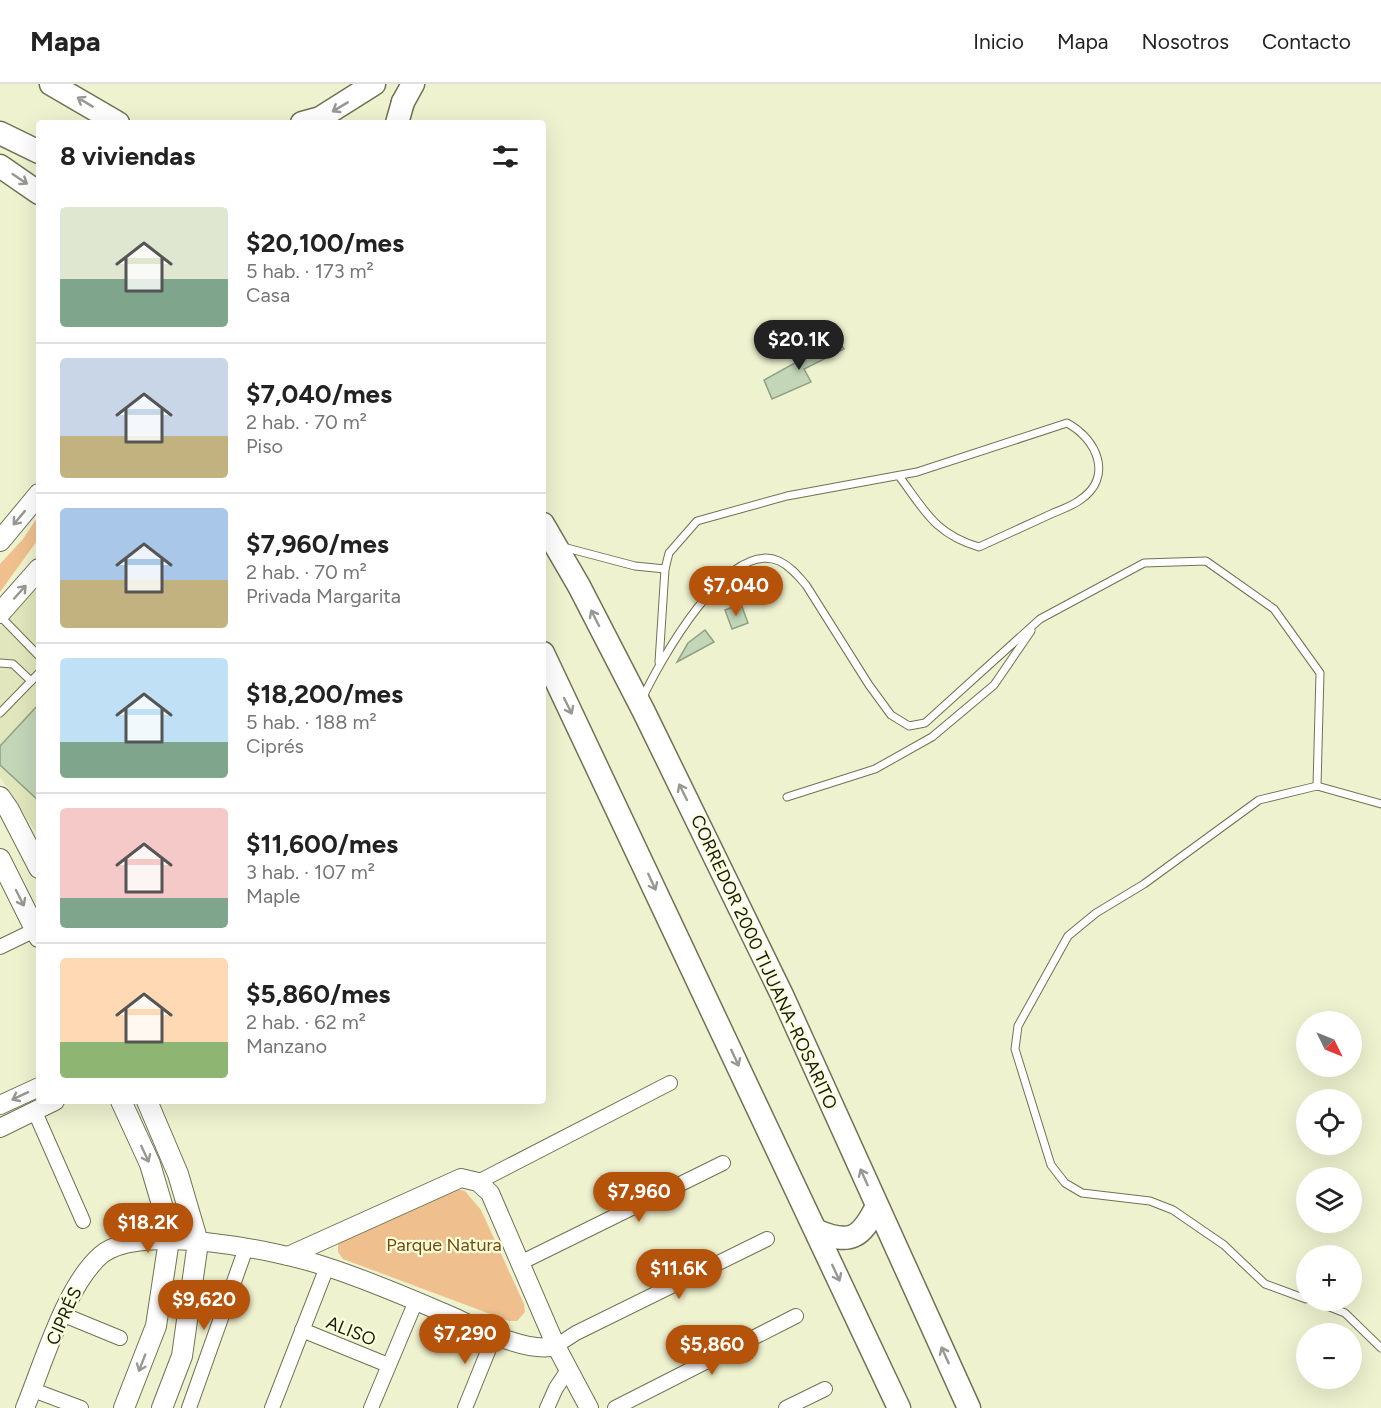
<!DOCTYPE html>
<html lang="es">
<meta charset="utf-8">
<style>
:root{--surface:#fff;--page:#f6f6f6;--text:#222;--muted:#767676;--line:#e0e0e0;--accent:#b45309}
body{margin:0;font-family:Figtree,sans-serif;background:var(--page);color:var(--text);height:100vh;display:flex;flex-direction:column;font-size:22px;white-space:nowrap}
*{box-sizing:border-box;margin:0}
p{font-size:20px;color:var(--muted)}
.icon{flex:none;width:33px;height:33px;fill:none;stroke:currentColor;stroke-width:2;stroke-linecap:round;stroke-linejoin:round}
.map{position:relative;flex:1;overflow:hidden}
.details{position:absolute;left:36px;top:36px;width:510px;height:984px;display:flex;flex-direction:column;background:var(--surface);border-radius:6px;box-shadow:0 6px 24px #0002}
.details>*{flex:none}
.needle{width:39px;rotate:133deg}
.tools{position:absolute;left:1296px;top:927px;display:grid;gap:12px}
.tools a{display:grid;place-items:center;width:66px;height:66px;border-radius:50%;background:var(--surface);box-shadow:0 6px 24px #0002;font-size:30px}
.price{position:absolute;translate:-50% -51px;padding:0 14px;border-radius:21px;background:var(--accent);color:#fff;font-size:20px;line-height:39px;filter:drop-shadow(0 2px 3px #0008)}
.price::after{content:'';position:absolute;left:50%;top:36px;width:18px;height:14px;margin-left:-9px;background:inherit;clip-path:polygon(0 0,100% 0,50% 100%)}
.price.active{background:#222;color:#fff}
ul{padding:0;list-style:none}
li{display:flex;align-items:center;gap:18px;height:150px;padding:0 24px}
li+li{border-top:2px solid var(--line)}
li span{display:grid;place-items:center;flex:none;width:168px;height:120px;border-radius:6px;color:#555}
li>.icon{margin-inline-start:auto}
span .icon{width:72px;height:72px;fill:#fffc;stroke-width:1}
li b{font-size:26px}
h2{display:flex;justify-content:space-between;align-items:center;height:72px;padding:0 24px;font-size:26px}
header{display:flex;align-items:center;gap:36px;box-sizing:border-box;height:84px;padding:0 30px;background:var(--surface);border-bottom:2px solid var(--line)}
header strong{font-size:28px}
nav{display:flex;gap:33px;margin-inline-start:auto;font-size:21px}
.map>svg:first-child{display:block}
.built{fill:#e2e6bc}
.green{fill:#efc08d}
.building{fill:#c3d6b8;stroke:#8fa184;stroke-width:1.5}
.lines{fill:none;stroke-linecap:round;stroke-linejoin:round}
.service-casing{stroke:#707253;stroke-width:9}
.minor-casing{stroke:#707253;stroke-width:16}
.tertiary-casing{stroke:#707253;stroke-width:20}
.secondary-casing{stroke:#707253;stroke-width:22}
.primary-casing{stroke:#707253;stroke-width:25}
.trunk-casing{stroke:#707253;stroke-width:25}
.service{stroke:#fff;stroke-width:7}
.minor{stroke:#fff;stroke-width:14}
.tertiary{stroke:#fff;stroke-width:18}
.secondary{stroke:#fff;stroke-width:20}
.primary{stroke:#fff;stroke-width:22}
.trunk{stroke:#fff;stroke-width:22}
.oneway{stroke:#989893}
.labels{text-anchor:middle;stroke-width:4.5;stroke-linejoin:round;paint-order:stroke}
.street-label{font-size:18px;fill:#1a1b0f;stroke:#fbffdc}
.park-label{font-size:18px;fill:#774b0e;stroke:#fbffdc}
</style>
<header>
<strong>Mapa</strong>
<nav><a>Inicio</a><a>Mapa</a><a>Nosotros</a><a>Contacto</a></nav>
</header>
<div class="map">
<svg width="1381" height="1324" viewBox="0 0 1381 1324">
<rect width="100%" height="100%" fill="#eef2cf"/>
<polygon class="built" points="39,503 39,753 0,693 0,542"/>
<g class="green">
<polygon points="39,431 39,454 0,508 0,480 23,455"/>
<polygon points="451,1104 465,1107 481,1126 524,1220 525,1228 517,1237 509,1237 343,1175 338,1168 338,1161 344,1155"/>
</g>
<g class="building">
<polygon points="838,255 844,265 804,285 811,298 772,315 764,296"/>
<polygon points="741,520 748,539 732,545 725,526"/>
<polygon points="705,546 714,558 677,578 688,559"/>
<polygon points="39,620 39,717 0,681 0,662"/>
</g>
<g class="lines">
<g class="service-casing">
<g id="service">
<polyline points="563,463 635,482 665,485"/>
<polyline points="0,532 39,572"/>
<path d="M 659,578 L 665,485 L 669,469 L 697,437 L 787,412 L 917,388 L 1067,339 C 1097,355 1114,393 1080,416 C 1072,422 1060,426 1051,430 C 1027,441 1003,452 979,463 C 935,450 925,427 899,392"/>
<polyline points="0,579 13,580 31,597"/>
<path d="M 642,615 C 659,579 727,454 779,477 C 790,482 798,492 806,501 L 869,601 L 891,631 L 909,642 L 925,639 L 1040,535 L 1144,479 L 1206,477 L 1274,525 L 1320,589 L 1317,702"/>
<polyline points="0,629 39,589"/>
<polyline points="787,713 875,685 932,653 994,601 1031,547"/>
<polyline points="1306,1215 1265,1200 1224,1161 1173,1126 1150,1117 1082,1109 1065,1099 1051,1081 1015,965 1018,942 1068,852 1096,829 1144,800 1259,716 1317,702 1381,720"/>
<polyline points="1312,1216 1345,1229 1381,1264"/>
</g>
</g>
<g class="minor-casing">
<g id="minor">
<polyline points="0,863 35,846"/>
<polyline points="35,1028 83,1137"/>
<polyline points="478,1098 670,999"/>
<polyline points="520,1179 723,1079"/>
<polyline points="64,1231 120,1254"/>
<polyline points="302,1246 388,1281"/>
<polyline points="556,1262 576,1249 767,1155"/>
<polyline points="33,1306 81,1324"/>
<polyline points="189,1324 246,1164"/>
<polyline points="272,1324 327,1183"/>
<polyline points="371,1324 416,1217"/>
<polyline points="465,1324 495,1250"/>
<polyline points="547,1324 556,1304 568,1286"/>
<polyline points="615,1324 796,1232"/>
<polyline points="786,1324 825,1305"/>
</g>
</g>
<g class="tertiary-casing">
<g id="tertiary">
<polyline points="0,1021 39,1003"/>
<polyline points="0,1044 55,1017"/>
<polyline points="288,1172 461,1094 478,1098 490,1109 556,1262 589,1324"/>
<path d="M 25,1324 C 43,1280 66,1201 101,1171 C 140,1138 281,1167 327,1183 C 368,1196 409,1214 449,1231 C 476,1243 527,1270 556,1262"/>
</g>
</g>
<g class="secondary-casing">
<g id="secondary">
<polyline points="0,457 39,410"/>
<polyline points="0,529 39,485"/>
<polyline points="0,713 9,726 39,784"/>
<polyline points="0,775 39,853"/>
<polyline points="121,1017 150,1080 166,1134 169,1156 156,1242 124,1324"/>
<polyline points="147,1017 178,1090 198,1158 182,1272 162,1324"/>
</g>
</g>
<g class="primary-casing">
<polyline id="primary" points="403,18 413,0"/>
</g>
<g class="trunk-casing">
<g id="trunk">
<polyline points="51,0 118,39"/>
<polyline points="302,39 320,34 374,0"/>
<polyline points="397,39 403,18"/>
<polyline points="0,49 39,68"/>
<polyline points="0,82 39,109"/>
<polyline points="543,440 579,502 644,628 782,911 969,1324"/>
<polyline points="543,569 899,1324"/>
<path d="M 817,1147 C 851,1161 861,1154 877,1122"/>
</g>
</g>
<use href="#service" class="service"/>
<use href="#minor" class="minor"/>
<use href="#tertiary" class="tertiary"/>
<use href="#secondary" class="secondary"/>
<use href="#primary" class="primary"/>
<use href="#trunk" class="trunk"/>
</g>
<defs><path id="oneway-shaft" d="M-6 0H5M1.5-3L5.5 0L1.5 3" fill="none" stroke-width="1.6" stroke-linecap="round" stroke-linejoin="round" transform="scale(1.5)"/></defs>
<g class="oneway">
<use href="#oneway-shaft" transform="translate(85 18) rotate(-149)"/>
<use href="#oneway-shaft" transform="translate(340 23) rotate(149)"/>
<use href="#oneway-shaft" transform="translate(20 95) rotate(34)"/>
<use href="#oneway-shaft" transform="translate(19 434) rotate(130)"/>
<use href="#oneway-shaft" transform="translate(20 508) rotate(-48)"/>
<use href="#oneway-shaft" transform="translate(595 534) rotate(-117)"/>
<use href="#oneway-shaft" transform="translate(568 622) rotate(64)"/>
<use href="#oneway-shaft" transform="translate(683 708) rotate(-116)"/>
<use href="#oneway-shaft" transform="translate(652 798) rotate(65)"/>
<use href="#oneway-shaft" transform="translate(20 814) rotate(63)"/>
<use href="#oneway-shaft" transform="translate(735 974) rotate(65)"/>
<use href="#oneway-shaft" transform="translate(20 1012) rotate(155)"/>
<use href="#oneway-shaft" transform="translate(145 1070) rotate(65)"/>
<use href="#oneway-shaft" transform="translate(864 1093) rotate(-114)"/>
<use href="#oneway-shaft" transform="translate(836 1189) rotate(65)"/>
<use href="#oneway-shaft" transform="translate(945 1271) rotate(-114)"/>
<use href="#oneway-shaft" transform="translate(142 1279) rotate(111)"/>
</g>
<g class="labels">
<g class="street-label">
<text transform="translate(764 878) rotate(65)" y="6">CORREDOR 2000 TIJUANA-ROSARITO</text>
<text transform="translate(64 1232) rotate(-66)" y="6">CIPRÉS</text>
<text transform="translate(351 1247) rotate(22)" y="6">ALISO</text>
</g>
<g class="park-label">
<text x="444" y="1167">Parque Natura</text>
</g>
</g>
</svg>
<div class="tools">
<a><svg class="needle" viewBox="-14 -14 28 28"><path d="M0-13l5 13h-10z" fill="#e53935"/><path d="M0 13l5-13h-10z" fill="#767676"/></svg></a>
<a><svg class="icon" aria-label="locate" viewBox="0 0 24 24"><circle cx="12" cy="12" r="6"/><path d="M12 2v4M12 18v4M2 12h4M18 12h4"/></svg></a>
<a><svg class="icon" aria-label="layers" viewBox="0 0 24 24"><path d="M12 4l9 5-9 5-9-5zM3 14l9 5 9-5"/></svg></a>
<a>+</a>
<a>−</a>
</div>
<b class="price active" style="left:799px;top:287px">$20.1K</b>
<b class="price" style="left:736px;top:533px">$7,040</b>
<b class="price" style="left:639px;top:1139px">$7,960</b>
<b class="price" style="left:148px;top:1170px">$18.2K</b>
<b class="price" style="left:679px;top:1216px">$11.6K</b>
<b class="price" style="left:204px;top:1247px">$9,620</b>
<b class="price" style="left:465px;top:1281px">$7,290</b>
<b class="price" style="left:712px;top:1292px">$5,860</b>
<section class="details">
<h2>8 viviendas<svg class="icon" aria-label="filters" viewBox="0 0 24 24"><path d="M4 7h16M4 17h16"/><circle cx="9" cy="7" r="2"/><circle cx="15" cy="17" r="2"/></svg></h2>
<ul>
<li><span style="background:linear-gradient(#dfe7d0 60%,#7fa58c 0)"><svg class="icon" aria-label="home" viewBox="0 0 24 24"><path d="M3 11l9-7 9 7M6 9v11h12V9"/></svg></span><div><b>$20,100/mes</b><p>5 hab. · 173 m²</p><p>Casa</p></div></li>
<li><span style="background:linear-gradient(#c9d6e8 65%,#c2b280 0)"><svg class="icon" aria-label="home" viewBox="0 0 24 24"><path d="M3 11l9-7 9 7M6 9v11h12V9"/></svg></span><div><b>$7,040/mes</b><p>2 hab. · 70 m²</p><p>Piso</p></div></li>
<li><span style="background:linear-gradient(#a9c7e8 60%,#c2b280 0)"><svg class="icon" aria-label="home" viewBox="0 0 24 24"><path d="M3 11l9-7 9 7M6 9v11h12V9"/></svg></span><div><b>$7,960/mes</b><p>2 hab. · 70 m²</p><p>Privada Margarita</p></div></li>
<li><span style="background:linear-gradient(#bfe0f5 70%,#7fa58c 0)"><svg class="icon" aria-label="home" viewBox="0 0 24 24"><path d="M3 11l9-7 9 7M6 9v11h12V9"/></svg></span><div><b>$18,200/mes</b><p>5 hab. · 188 m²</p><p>Ciprés</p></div></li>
<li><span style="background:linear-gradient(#f6c9c9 75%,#7fa58c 0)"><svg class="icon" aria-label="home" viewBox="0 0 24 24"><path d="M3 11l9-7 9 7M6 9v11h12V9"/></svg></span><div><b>$11,600/mes</b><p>3 hab. · 107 m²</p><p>Maple</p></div></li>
<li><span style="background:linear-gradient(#ffd9b3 70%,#8fb573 0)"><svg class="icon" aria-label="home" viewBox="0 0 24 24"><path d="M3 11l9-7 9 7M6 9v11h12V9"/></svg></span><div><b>$5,860/mes</b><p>2 hab. · 62 m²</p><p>Manzano</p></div></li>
</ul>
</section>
</div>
